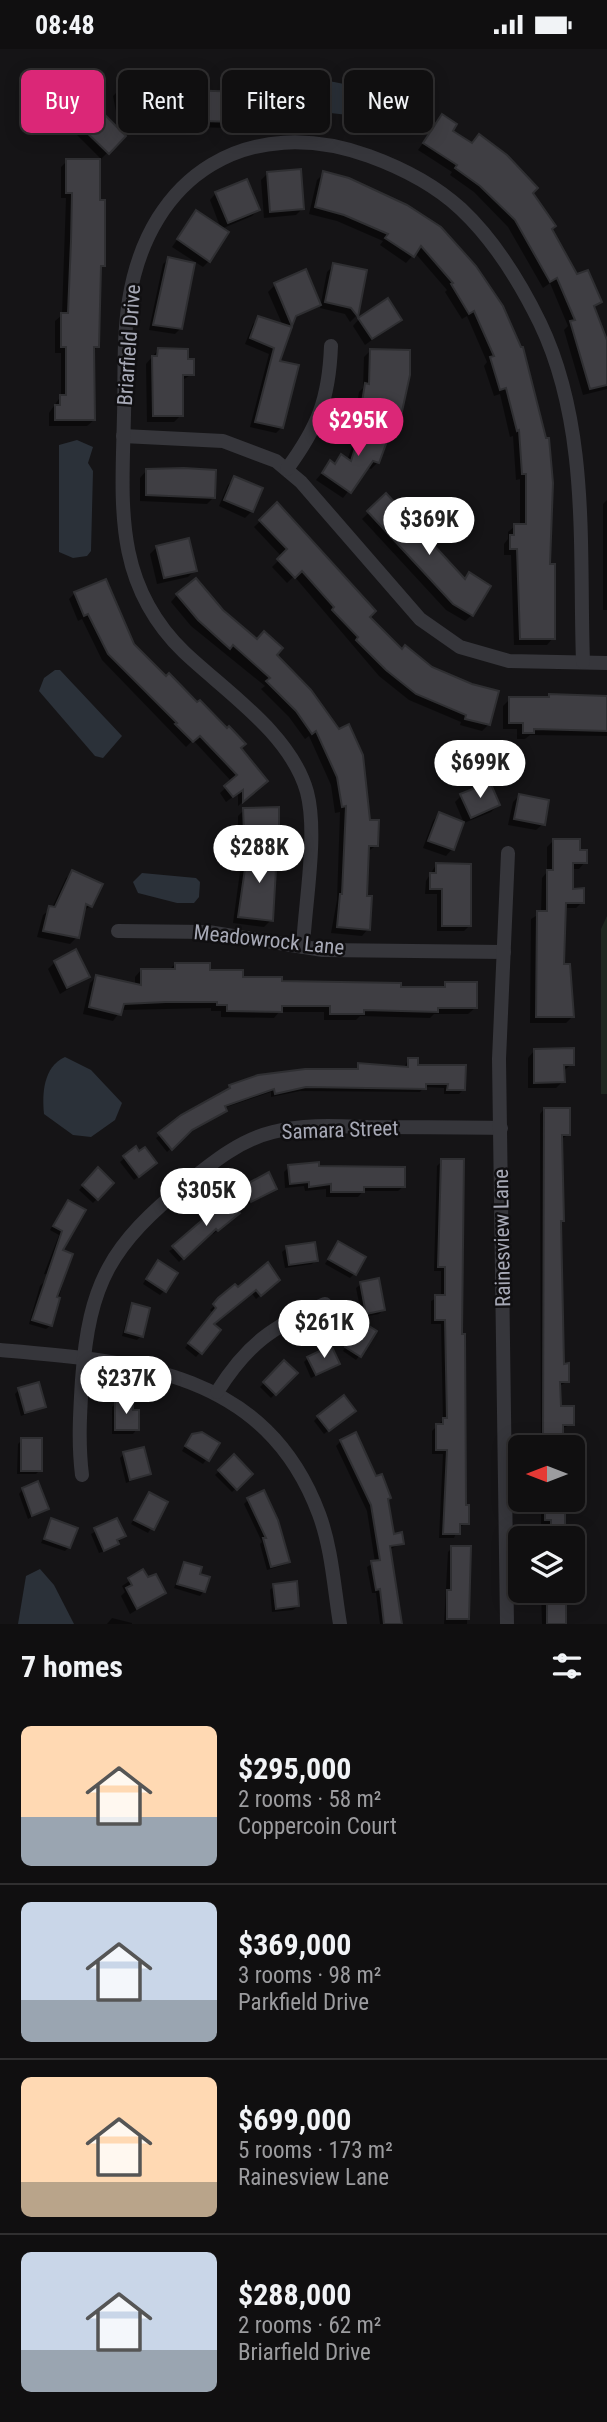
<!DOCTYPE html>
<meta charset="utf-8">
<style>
:root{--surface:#100f10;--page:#1e1d1e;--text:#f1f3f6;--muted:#9c9c9f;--line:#302f30;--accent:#db2777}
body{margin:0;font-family:"Roboto Condensed",sans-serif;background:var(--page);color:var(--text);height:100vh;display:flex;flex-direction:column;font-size:26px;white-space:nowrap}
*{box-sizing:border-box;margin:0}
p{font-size:23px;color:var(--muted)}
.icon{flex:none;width:38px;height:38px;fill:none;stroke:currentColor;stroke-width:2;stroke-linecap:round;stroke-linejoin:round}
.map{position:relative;height:1575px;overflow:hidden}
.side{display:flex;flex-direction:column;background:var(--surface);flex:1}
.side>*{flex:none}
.hud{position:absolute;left:21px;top:21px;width:565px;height:63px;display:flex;gap:14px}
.needle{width:46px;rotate:270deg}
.controls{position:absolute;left:508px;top:1386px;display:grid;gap:14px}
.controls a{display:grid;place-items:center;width:77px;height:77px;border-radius:10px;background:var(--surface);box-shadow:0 4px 18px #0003,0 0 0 2px var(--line);font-size:35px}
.price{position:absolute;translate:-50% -60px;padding:0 16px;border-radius:24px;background:#fff;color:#222;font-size:23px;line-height:46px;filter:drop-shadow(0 2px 4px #0008)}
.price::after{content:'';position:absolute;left:50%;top:42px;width:21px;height:16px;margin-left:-10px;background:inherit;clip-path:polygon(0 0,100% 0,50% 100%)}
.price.current{background:var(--accent);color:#fff}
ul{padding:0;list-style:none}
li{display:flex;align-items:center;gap:21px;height:175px;padding:0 21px}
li+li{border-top:2px solid var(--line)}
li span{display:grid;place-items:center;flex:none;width:196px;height:140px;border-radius:10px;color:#555}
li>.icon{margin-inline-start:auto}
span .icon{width:84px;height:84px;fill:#fffc;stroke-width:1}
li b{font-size:30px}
h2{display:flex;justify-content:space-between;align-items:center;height:84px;padding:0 21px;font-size:30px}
.tag{padding:0 24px;border-radius:10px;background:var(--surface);box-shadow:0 4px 18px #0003,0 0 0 2px var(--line);font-size:24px;line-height:63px}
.tag.current{background:var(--accent);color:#fff}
.status{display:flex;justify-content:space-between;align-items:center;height:49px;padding:0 35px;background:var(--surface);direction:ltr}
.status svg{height:19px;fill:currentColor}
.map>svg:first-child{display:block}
.green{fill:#1f2620}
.water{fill:#2b3139}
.shadow{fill:#0007}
.building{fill:#3f3e43;stroke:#2f2f32;stroke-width:2}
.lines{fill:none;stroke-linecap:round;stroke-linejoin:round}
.minor{stroke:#36363b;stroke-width:14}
.labels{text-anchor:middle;stroke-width:5;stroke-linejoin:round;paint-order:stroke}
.street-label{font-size:21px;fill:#a7a9b6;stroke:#100f11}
</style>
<div class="status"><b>08:48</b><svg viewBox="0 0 49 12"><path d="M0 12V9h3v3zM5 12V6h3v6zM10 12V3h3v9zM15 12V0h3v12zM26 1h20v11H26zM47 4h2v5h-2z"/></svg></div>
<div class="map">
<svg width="607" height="1575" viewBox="0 0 607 1575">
<rect width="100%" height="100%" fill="#151416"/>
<polygon class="green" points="607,867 607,1045 601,1045 601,880"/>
<g class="water">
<polygon points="309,28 359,38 361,48 357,64 348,66 304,61 301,56 304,31"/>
<polygon points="77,391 93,398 88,414 93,422 91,502 87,507 73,509 59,503 59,396"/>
<polygon points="55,621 60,621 122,687 103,709 95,707 39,642 44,629"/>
<polygon points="142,824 196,829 200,833 199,848 194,854 177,854 138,844 133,833"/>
<path d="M 65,1008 L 91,1021 L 122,1054 L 115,1071 L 91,1088 L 73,1086 L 44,1065 C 42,1045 43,1018 65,1008 Z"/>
<polygon points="40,1520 54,1536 74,1575 18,1575 26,1527"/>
</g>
<g class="shadow">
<polygon points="246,25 269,62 263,68 235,68 228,79 159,77 159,71 119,78 113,47 120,40 240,44 240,32"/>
<polygon points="99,62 124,87 101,110 76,85"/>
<polygon points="442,68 450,82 531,144 576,227 599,253 593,259 607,295 607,340 583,346 564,281 568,277 550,234 543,239 508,178 474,143 450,126 452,123 418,101"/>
<polygon points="67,112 99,153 103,216 99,221 97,298 93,302 94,371 87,377 49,377 49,364 61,347 61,304 55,304 55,272 62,266 66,149 61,149 61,118"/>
<polygon points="268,124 302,160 296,166 264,169 261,131"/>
<polygon points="324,124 348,130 501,258 549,517 553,589 547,596 514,596 511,506 504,506 504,495 508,490 508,483 515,477 520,477 520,430 516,431 513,387 510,388 500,345 494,347 484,317 487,313 467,267 462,270 445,243 447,241 415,204 406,214 380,196 383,192 337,172 309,165 317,131"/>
<polygon points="216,144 258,161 252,167 221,180 210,151"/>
<polygon points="196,164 209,212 203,218 172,198"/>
<polygon points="169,210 181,279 175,285 149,281 163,215"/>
<polygon points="334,216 365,223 356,267 350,273 345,265 320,259 327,223"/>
<polygon points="305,223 319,255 293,270 288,279 278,313 282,378 276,384 250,378 269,305 245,295 253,275 259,269 283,277 268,243 275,236"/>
<polygon points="359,270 399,271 365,296 353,277"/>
<polygon points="158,301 186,311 192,325 181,332 181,366 174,373 147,373 146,315"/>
<polygon points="370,302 400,366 393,373 355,366 359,343 363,339 364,308"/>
<polygon points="364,376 378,413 371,420 367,418 343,449 316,431 330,414 333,416 341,407 347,412 357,383"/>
<polygon points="146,422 213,449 207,455 140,452 140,429"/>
<polygon points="235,429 252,462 245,469 219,457 228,436"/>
<polygon points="386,447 463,531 469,525 472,566 465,572 446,561 362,470"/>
<polygon points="607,451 607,561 603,561 603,455"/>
<polygon points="277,456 367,568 489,675 482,682 460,676 461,673 409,651 379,627 294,527 287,534 272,518 282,508 254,478"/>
<polygon points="157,498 195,521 188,528 157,535 150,505"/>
<polygon points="75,544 239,699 260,737 238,757 238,744 226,753 220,744 232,733 193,691 186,698 102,611 82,570 78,572 69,550"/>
<polygon points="177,546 221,562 274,606 369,773 377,796 367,803 365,849 368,880 362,887 331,884 337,851 340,763 335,764 331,736 309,687 305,690 289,668 261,640 265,637 191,577 171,553"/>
<polygon points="550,647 607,648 607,687 530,686 525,690 517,690 517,680 503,680 503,657 510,650 547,650"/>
<polygon points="461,747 498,756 491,763 464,774 455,753"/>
<polygon points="519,747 543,775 536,781 508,776 513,753"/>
<polygon points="244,761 277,783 271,789 238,790 238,767"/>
<polygon points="439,765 452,800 446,807 423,799 433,772"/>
<polygon points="554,791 578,803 585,813 579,820 571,820 571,841 582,853 576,859 564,859 562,917 572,968 566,974 530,974 531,870 541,864 542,829 547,823 547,798"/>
<polygon points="248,801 271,871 264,878 233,874 242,808"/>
<polygon points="436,816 469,877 464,882 437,882 437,845 425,845 426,832"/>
<polygon points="73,823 91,857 82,862 77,888 70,895 37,888 43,866 52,859 66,829"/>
<polygon points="55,913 88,928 60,945 48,920"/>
<polygon points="175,915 242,930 281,933 399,940 441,940 445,935 475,959 468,965 434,965 430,969 360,967 356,971 324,971 324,963 279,963 274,969 221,968 221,962 211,962 211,959 121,961 113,972 83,965 90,934 97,927 135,936 135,928 141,921 169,921"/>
<polygon points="534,1002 572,1015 563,1022 563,1032 556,1039 528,1039 528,1009"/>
<polygon points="408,1011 463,1041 459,1045 444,1045 444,1039 424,1038 420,1043 300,1042 271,1048 271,1043 224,1059 221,1065 186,1085 167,1103 156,1089 230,1038 355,1022 359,1016 404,1019"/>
<polygon points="544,1060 568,1086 561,1090 562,1171 560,1174 563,1316 567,1333 559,1337 559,1359 572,1375 561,1380 561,1398 541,1398 540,1065"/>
<polygon points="135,1100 151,1118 134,1131 120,1113"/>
<polygon points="442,1112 460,1287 467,1474 458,1479 454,1489 439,1489 443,1405 432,1405 432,1382 443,1371 441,1275 431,1275 431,1252 441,1247 441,1222 434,1222 437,1117"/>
<polygon points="289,1118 317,1119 404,1137 398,1142 363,1142 358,1148 326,1148 326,1140 305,1142 304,1137 285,1139 284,1123"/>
<polygon points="98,1121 112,1134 93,1154 79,1141"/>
<polygon points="244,1138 275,1140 247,1156 240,1142"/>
<polygon points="64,1157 60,1202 71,1206 51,1276 46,1280 29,1275 40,1237 44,1233 52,1233 53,1226 44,1225 59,1186 50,1181"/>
<polygon points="234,1168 213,1185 211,1182 179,1213 169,1202"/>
<polygon points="338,1195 354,1225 350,1229 325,1215"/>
<polygon points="287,1199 316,1211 312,1215 285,1219 282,1203"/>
<polygon points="154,1217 164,1242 160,1246 143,1235"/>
<polygon points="274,1235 256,1250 251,1243 212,1276 219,1281 196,1308 185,1299 213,1264 210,1261 235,1237 238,1241"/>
<polygon points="361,1235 383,1261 379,1265 362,1268 356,1239"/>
<polygon points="133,1256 141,1287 137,1291 122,1287 129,1261"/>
<polygon points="358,1279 360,1306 356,1311 343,1302"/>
<polygon points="308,1309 338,1315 311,1329 304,1313"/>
<polygon points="284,1314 295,1324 271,1349 260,1338"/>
<polygon points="19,1341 45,1358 21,1367 15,1345"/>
<polygon points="116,1354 137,1380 133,1385 112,1385 112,1358"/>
<polygon points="349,1365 324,1385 314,1372 318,1368"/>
<polygon points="22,1391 40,1421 36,1425 17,1425 18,1395"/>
<polygon points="188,1392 218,1394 203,1415 182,1402"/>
<polygon points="341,1392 387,1451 393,1487 402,1494 389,1501 401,1575 380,1575 376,1544 372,1544 367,1518 375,1513 367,1462 336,1397"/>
<polygon points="124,1405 149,1425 126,1434 120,1409"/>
<polygon points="234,1408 251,1425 232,1443 215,1426"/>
<polygon points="23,1440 47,1460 28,1470 19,1445"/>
<polygon points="149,1445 166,1454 148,1484 131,1475"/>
<polygon points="248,1451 288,1512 284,1516 267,1521 260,1495 262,1493 244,1455"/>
<polygon points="541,1451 562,1451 563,1484 569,1484 569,1489 547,1489 547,1475 541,1475"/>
<polygon points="52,1471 69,1498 65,1502 41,1494"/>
<polygon points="117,1471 124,1487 113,1499 99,1504 91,1485"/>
<polygon points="452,1499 469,1499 467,1575 444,1575 448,1503"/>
<polygon points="184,1514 198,1526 204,1542 200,1547 174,1539"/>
<polygon points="143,1523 164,1544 130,1565 121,1547 125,1543 122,1537"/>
<polygon points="274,1537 298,1557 293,1561 272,1563 270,1541"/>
<polygon points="541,1542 565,1542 566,1575 542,1575"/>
<polygon points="112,1569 132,1574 132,1575 107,1575"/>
</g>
<g class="building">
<polygon points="246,24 262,24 262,30 271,30 271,62 237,62 237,73 164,71 165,65 125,72 119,38 152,33 153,40 245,43"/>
<polygon points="98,59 126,87 109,105 81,78"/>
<polygon points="442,65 457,75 453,82 472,94 479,85 507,106 538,139 533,144 556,177 552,180 577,225 588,221 602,253 594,257 607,291 607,336 590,340 570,272 575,271 557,229 550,233 515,171 480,137 455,119 457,116 423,94"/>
<polygon points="66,110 100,110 100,151 105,151 105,217 101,217 99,298 94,298 95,371 55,371 55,356 60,356 60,346 66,346 66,298 61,298 61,264 68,264 71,192 72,144 66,144"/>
<polygon points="301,120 304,160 270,163 267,123"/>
<polygon points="323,122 349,129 407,156 441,178 476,217 503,257 521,298 523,298 546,389 549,389 553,434 550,515 555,515 555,590 520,590 517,500 510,500 510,486 514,486 514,475 526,475 526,425 522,425 519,381 517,382 506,339 500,341 490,308 494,307 474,262 469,265 451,235 453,234 421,197 414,208 385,189 388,185 344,166 315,158"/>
<polygon points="247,130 260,161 228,174 215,143"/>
<polygon points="196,161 229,183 210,213 177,190"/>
<polygon points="168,208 195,214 182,280 153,276"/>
<polygon points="333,214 367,221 358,268 351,259 325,253"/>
<polygon points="306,220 321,256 296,267 292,277 274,234"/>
<polygon points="388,249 402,271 372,290 358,269"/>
<polygon points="258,267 292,278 280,312 299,316 283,379 255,373 274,299 250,289"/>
<polygon points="158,299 188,300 188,310 194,310 194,326 183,326 183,367 153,367 152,307 157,307"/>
<polygon points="370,300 410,301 410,326 401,367 361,360 365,334 369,335"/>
<polygon points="363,374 390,384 379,414 373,412 351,444 322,424 330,411 335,415 341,405 351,412"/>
<polygon points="184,419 216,421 215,449 146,446 146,420"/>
<polygon points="234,427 263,439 253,463 224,451"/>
<polygon points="386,444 465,530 469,523 491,537 473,567 453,555 367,462"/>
<polygon points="277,453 376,562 370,568 402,600 405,596 432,618 472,635 499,642 490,676 465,670 466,666 416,645 386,621 356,591 358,588 332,561 334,558 302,522 295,529 277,510 287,500 259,471"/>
<polygon points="189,489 197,522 164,529 156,497"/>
<polygon points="196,529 223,561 257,590 264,582 283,599 277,606 311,641 339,680 349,675 363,706 370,771 379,771 378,797 369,797 367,847 372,847 370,881 337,878 340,845 342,845 346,757 342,758 337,728 316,682 312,685 296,662 266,632 270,629 233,596 230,600 198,571 176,545"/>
<polygon points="106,530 134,595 166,627 169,624 197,653 200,651 227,679 229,677 246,695 241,699 268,732 243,753 243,741 233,748 224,737 237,726 200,687 193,693 175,675 177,674 108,605 88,565 84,567 74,543"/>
<polygon points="549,645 607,647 607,682 534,680 534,684 523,684 523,674 509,674 509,648 549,648"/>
<polygon points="490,733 500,756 471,769 460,745"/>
<polygon points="519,745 549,751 545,776 514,770"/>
<polygon points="279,758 279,783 244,784 243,759"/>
<polygon points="439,763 464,773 454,801 428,792"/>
<polygon points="553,790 580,790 580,801 587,801 587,814 573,814 573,840 584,839 584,854 566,854 564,915 570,915 574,968 536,968 537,862 547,862 547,821 553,821"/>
<polygon points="248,799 277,802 273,872 238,868"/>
<polygon points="436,814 471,815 471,877 442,877 442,840 430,840 430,824 436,824"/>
<polygon points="72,821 103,835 92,858 86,855 79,889 43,882 49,857 55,858"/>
<polygon points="76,900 90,928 67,939 54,912"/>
<polygon points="175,914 210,914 210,921 243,921 243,928 282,928 282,932 401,934 401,938 445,938 445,933 477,933 477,959 438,959 438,963 364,961 364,965 330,965 330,957 282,957 282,963 227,962 227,956 217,956 217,953 166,953 124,955 121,966 89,958 96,926 141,936 141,920 175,920"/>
<polygon points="574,999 574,1016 564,1016 565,1033 534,1034 534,1000"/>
<polygon points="408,1009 418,1009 418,1016 466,1016 465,1041 447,1041 448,1035 426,1035 426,1040 306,1038 275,1045 274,1040 225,1057 227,1062 192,1081 172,1101 158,1084 181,1066 230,1039 229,1036 258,1026 305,1020 358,1020 358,1014 408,1018"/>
<polygon points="544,1059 570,1059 570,1086 562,1086 564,1172 561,1172 564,1315 569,1314 569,1333 560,1333 561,1357 574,1357 574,1376 563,1376 563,1385 543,1385"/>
<polygon points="136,1097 139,1102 145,1098 157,1114 139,1128 123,1107"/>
<polygon points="441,1110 464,1110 462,1285 465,1285 466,1456 469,1456 469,1475 460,1475 460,1485 443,1485 447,1401 436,1401 436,1375 443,1375 443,1369 447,1369 445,1271 435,1271 435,1246 445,1246 445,1218 438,1218"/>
<polygon points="319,1113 319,1117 405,1118 405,1138 364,1138 364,1143 331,1143 331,1135 309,1138 309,1133 290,1135 288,1116"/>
<polygon points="98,1118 114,1134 98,1151 82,1136"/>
<polygon points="269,1123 277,1140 251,1153 243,1137"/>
<polygon points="228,1149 240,1164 218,1182 216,1180 184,1210 172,1197"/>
<polygon points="68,1151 86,1161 63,1201 73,1205 57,1248 60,1249 52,1277 32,1271 62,1182 53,1177"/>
<polygon points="338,1192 366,1208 356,1226 328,1210"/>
<polygon points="315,1193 318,1212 289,1216 286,1197"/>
<polygon points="158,1211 178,1224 166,1243 146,1230"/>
<polygon points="268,1213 280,1231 261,1247 256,1241 214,1275 221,1281 202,1305 188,1294 216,1259 213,1255 218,1249 235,1235 238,1238"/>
<polygon points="379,1229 385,1261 366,1265 360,1233"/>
<polygon points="132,1254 150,1259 143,1288 125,1283"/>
<polygon points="361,1272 377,1282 361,1308 345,1298"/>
<polygon points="328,1298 332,1298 340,1315 316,1326 307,1308"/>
<polygon points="284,1311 298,1324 276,1346 263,1333"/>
<polygon points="39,1333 46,1358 25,1364 18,1339"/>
<polygon points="344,1346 356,1362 329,1382 317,1367"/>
<polygon points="115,1352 133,1352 133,1361 139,1361 139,1381 115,1381"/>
<polygon points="202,1383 220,1394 209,1412 185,1397 192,1385"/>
<polygon points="356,1383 376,1427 382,1425 391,1449 388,1450 394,1485 402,1483 404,1495 390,1497 402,1575 384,1575 380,1540 376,1541 371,1512 380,1511 371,1456 340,1391"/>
<rect x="21" y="1389" width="21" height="33"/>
<polygon points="144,1398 151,1425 130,1431 123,1403"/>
<polygon points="234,1405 253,1425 237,1441 218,1421"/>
<polygon points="38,1432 49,1460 32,1467 22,1439"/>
<polygon points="264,1441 278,1471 290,1513 271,1518 263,1489 266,1489 247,1449"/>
<polygon points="149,1443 168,1453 154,1481 134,1471"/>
<polygon points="545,1451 565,1451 565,1489 551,1489 551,1471 545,1471"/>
<polygon points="51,1469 78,1479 70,1499 44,1490"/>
<polygon points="117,1469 126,1487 117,1491 119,1495 104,1502 94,1479"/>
<polygon points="451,1497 471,1497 469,1570 447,1570 447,1541 451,1541"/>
<polygon points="184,1513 202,1518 200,1525 210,1528 205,1543 177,1535"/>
<polygon points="143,1520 148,1528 156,1525 166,1544 137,1560 126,1539 132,1536 128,1529"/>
<polygon points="297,1532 299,1557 276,1560 273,1535"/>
<rect x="547" y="1542" width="19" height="33"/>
</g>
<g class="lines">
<g class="minor">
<polyline points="123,387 223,392 276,412 301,433 420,570 460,598 509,612 607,614"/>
<path d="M 287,420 C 318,378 329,350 331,297"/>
<polyline points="118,882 208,883 323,901 504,903"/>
<path d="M 303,898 C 305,854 318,785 307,743 C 291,685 225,642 184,603 C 113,534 122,456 124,366 C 125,328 123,289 129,251 C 149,125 249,64 369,107 C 402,119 435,136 461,160 C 495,192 520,233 540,274 C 590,378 579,502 583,613"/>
<path d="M 0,1301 C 133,1312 265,1321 319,1465 C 332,1500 334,1539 340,1575"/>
<path d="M 217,1343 C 247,1295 273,1277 325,1255"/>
<path d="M 82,1426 C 78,1394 80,1363 82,1331 C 89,1233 111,1196 187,1134 C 213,1113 240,1091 273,1083 C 304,1075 336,1077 368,1078 C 412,1078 456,1078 501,1079"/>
<polyline points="507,1575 499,1010 508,804"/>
</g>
</g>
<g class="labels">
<g class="street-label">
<text transform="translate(129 296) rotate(-86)" y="7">Briarfield Drive</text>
<text transform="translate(269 891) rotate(6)" y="7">Meadowrock Lane</text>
<text transform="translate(340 1081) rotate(-2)" y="7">Samara Street</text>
<text transform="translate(502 1189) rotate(-91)" y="7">Rainesview Lane</text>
</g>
</g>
</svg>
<div class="controls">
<a><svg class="needle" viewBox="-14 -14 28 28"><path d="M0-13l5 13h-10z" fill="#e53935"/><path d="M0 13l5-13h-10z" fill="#9c9c9f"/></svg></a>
<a><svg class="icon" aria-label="layers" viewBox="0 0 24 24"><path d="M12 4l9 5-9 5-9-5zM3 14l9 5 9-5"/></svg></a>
</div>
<b class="price current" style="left:358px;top:409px">$295K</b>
<b class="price" style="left:429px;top:508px">$369K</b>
<b class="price" style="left:480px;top:751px">$699K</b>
<b class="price" style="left:259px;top:836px">$288K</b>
<b class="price" style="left:206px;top:1179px">$305K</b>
<b class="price" style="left:324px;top:1311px">$261K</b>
<b class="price" style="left:126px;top:1367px">$237K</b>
<div class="hud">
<a class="tag current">Buy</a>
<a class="tag">Rent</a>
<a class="tag">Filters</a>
<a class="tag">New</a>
</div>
</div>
<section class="side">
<h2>7 homes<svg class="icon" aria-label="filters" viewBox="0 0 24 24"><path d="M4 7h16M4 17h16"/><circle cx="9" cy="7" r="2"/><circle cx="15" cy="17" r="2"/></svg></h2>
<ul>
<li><span style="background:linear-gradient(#ffd9b3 65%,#9aa5b1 0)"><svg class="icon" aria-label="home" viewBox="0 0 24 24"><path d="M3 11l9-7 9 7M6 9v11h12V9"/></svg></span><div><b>$295,000</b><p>2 rooms · 58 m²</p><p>Coppercoin Court</p></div></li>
<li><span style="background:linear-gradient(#c9d6e8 70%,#9aa5b1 0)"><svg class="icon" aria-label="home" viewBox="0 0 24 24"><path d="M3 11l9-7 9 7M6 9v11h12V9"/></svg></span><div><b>$369,000</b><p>3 rooms · 98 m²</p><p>Parkfield Drive</p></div></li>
<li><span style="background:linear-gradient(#ffd9b3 75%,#b9a48a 0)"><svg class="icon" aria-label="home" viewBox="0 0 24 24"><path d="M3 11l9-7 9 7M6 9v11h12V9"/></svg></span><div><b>$699,000</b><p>5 rooms · 173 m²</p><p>Rainesview Lane</p></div></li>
<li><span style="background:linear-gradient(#c9d6e8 70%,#9aa5b1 0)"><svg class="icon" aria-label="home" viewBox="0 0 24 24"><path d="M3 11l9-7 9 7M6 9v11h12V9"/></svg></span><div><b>$288,000</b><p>2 rooms · 62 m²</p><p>Briarfield Drive</p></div></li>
</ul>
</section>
